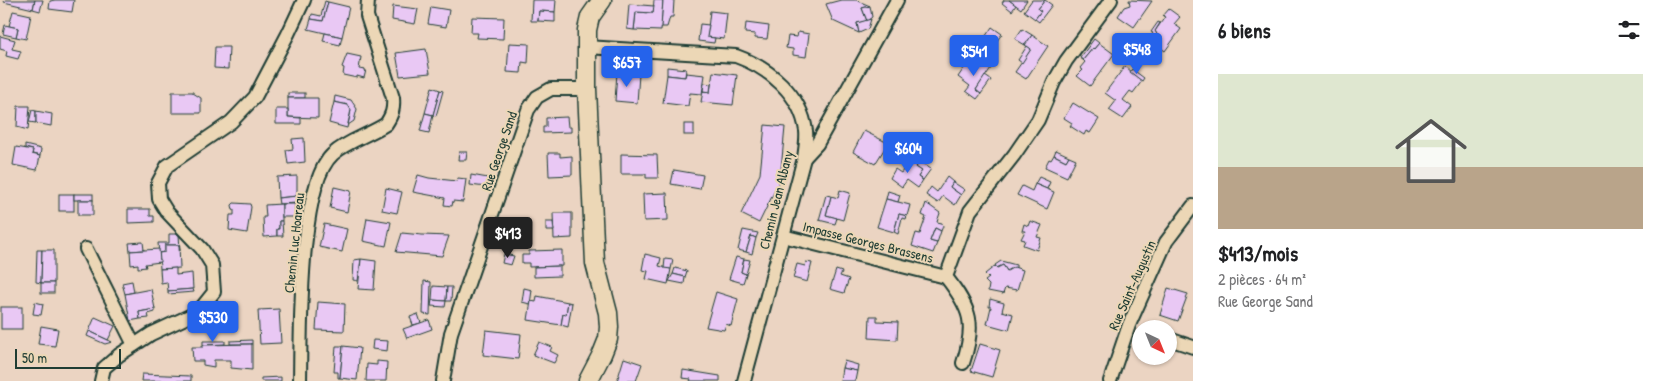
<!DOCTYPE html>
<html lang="fr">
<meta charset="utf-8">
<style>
:root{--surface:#fff;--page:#f2f2f2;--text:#202124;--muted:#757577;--line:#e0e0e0;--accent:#2563eb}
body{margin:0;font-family:"Patrick Hand",sans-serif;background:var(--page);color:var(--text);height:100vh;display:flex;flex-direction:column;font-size:19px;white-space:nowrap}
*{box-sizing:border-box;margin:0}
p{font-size:16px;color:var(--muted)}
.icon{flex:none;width:28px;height:28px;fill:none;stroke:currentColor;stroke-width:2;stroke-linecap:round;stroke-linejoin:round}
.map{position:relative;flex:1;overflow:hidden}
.drawer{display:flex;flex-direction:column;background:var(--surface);width:475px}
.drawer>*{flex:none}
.needle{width:32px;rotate:137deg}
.fabs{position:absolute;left:1132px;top:320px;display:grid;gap:10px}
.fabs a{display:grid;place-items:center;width:45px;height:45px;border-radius:50%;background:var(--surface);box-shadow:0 1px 4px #0004;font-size:25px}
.scale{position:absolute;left:15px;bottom:12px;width:106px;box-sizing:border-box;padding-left:5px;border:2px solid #1f3d34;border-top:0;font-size:14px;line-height:18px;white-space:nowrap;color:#1f3d34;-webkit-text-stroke:4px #ecd7b6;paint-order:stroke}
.price{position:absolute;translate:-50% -42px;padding:0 11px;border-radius:5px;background:var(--accent);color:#fff;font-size:16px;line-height:32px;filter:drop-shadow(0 1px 2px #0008)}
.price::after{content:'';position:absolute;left:50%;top:30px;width:15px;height:11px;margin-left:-8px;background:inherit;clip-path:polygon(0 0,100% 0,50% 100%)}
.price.on{background:#222;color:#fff}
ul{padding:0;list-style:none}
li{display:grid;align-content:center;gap:10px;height:265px;padding:0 25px}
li+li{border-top:1px solid var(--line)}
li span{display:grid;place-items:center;height:155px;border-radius:0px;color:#555}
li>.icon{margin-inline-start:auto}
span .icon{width:90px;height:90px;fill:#fffc;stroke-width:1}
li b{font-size:21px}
h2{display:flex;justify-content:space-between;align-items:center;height:60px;padding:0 25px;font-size:21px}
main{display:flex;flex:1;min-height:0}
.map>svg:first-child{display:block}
.building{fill:#e9c8f4;stroke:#1f3d34}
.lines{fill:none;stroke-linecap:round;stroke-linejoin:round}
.minor-casing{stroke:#1f3d34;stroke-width:16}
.secondary-casing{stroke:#1f3d34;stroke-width:21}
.minor{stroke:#ecd7b6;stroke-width:12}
.secondary{stroke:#ecd7b6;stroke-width:18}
.labels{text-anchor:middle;stroke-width:4;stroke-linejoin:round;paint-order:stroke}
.street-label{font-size:14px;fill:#1f3d34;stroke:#ecd7b6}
</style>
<main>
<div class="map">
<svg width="1193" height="381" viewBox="0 0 1193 381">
<rect width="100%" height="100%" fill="#ebd4c2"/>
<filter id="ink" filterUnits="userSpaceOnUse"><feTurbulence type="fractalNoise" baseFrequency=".02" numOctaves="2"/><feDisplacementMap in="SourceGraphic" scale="10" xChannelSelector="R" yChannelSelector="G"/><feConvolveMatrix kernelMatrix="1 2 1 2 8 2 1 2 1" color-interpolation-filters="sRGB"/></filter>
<g filter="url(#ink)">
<g class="building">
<polygon points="5,0 35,0 33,9 4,2"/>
<polygon points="35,0 43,0 40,11 33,9"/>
<polygon points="55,0 74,0 72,12 49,9 50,1"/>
<polygon points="532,0 556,0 555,12 539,11 538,21 531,21"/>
<polygon points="654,0 663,0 661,31 634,30 636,12 653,13"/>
<polygon points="663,0 674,0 673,17 670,17 667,27 661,27"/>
<polygon points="841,0 856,0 870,6 862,8 867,21 857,23 859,33 833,21 826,4"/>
<polygon points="1004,0 1009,0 1016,5 1012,11 1002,3"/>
<polygon points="1009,0 1027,0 1021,9"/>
<polygon points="1032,0 1045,0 1038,9 1041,11 1035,19 1024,11"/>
<polygon points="1045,0 1052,5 1039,22 1035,19 1041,11 1038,9"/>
<polygon points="1129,0 1152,1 1134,27 1118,16 1124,7 1130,5"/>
<polygon points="325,1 328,2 323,21 311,19 312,14 321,16"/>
<polygon points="328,2 349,7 342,37 308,29 311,19 323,21"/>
<polygon points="629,4 654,6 653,13 636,12 634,30 627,29"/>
<polygon points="393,6 418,9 415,24 392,20"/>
<polygon points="870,6 872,17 867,21 862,8"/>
<polygon points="431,7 449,10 446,27 428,24"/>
<polygon points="1169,9 1180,17 1174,24 1181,29 1165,51 1153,42 1158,36 1155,31 1165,17 1163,16"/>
<polygon points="13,11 31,15 26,39 16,37 18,28 9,26"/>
<polygon points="539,11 555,12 555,22 538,21"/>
<polygon points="710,11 727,13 724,39 707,37"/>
<polygon points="472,17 504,18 503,39 477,38 478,33 471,33"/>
<polygon points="871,19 868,29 859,33 857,23"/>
<polygon points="1158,22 1160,23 1155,31 1158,36 1153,42 1149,39 1153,33 1151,32"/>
<polygon points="746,23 769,26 767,39 755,38 755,34 745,33"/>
<polygon points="700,24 709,25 707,37 715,38 714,43 698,41"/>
<polygon points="5,25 18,28 16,37 3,34"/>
<polygon points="992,27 1002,34 993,46 983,40"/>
<polygon points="1022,29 1032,35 1025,45 1015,39"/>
<polygon points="798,32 809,34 806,57 793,55 793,49 786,48 788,36 797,37"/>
<polygon points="325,33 342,37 340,45 323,41"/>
<polygon points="1032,35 1048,46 1026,79 1015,72 1031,49 1025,45"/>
<polygon points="0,36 15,40 12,49 21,51 18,59 6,56 7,51 0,49"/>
<polygon points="1094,39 1099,43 1094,49 1093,48 1083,60 1080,58"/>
<polygon points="509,43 529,44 528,63 522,62 521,73 507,72"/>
<polygon points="1099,43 1114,54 1090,86 1077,76 1083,70 1080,68 1085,62 1083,60 1093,48 1094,49"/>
<polygon points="1027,46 1031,49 1022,63 1018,60"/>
<polygon points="215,47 229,47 228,69 214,68"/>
<polygon points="426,49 430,73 400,76 396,53"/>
<polygon points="347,54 361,57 359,69 366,70 364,78 357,76 357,78 343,75 344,68 342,67"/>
<polygon points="978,60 991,68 976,90 981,94 977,99 966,91 970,86 958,77 969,61 974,65"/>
<polygon points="1125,66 1142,81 1133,93 1130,91 1123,100 1132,107 1123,119 1109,110 1116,101 1105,93"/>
<polygon points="617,67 639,69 639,74 617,72"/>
<polygon points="667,67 686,69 685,77 667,75"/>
<polygon points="1132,69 1144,78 1142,81 1130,72"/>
<polygon points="617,72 639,74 637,103 615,101"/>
<polygon points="713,72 737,75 733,105 701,102 703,91 710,92"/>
<polygon points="686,73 705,75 702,94 690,93 688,106 663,103 667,75 685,77"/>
<polygon points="985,76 991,80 981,94 976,90"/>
<polygon points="704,83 711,84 710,92 703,91"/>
<polygon points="432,87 440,90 433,115 425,113"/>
<polygon points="440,90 443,91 436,116 433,115"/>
<polygon points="172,92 193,92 193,93 201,98 201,113 172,113"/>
<rect x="288" y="93" width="17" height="5"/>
<polygon points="335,96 351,100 357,109 354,121 348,125 351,110 348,105 334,102"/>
<polygon points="288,98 318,98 318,118 288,117"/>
<polygon points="334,102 348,105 351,110 347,128 329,123"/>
<polygon points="1073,103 1099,119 1090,133 1086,131 1084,135 1070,126 1072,123 1064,118"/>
<polygon points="18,106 30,106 28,130 17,127"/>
<polygon points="276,109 288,109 288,117 301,118 301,124 276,124"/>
<polygon points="32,110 36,111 36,123 29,122"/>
<polygon points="36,111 52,114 51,126 36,123"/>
<polygon points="425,113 433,115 429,133 420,131"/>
<polygon points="567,117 568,127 571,127 571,132 543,133 543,127 546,127 546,118"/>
<rect x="684" y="124" width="10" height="11"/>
<polygon points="765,125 785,127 780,180 759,223 741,214 760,174"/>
<polygon points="864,131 888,143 875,164 853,152"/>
<polygon points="304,138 305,162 288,164 286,150 293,149 292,139"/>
<polygon points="25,145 41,149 40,156 32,154 33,150 25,148"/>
<polygon points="16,147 33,150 32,154 40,156 37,170 13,165"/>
<polygon points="1056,150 1069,156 1066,161 1054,155"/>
<polygon points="459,152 467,152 466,160 458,160"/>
<polygon points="548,153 560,153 560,157 572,156 572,175 549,176"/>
<polygon points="621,154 657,155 658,178 646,178 646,174 621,174"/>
<polygon points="1054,155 1066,161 1069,156 1076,159 1067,177 1045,167 1049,159 1051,160"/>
<polygon points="912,157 920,162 916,167 922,171 918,177 923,180 918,188 907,180 902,187 890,178 895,169 901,173"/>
<polygon points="920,162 931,169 923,180 918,177 922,171 916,167"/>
<polygon points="674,170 703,175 700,189 671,184"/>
<polygon points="418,175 429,178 457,181 458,178 466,179 463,202 453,201 452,206 444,205 445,198 413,192"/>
<polygon points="471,175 488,178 490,183 486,187 470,185"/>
<polygon points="297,176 297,196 278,198 277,177"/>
<polygon points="947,177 953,182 950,187 961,195 955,205 943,196 938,203 926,195 931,187 937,192"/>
<polygon points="1039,177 1050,182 1047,189 1035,184"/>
<polygon points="953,182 965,190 961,195 950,187"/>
<polygon points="1035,184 1054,192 1047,209 1017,195 1022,186 1032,191"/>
<polygon points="334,187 351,191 347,212 330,208"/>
<polygon points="386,188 402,192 397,213 382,210"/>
<polygon points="840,190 850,193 843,220 826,215 831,196 838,198"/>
<polygon points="888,191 900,195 898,202 886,199"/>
<polygon points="667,193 668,220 644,221 643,194"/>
<rect x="59" y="194" width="15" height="17"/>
<rect x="74" y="194" width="19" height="6"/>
<polygon points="826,195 831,196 826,215 837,218 835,224 819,220"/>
<polygon points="297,196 298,203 279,204 278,198"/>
<polygon points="886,199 910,205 907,216 899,214 894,232 877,227"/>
<rect x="78" y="200" width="15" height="15"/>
<polygon points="234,203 250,204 251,207 247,233 229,230 230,215 234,215 234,210 233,210 232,205"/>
<polygon points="926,203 940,213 937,222 942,223 943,226 941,231 935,228 930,241 937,243 933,253 912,246 916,233 920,234 926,217 922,215"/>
<polygon points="282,204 282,221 279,221 279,229 277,229 277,236 264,237 263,217 266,217 265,205"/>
<rect x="282" y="204" width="13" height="13"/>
<polygon points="128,209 150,209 150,216 154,216 154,222 128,223"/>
<polygon points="553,213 572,213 572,238 554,239"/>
<polygon points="899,214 907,216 906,219 902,218 898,234 894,232"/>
<polygon points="367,218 391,222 386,246 363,241"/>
<polygon points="279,221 282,221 283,236 277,236 277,229 279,229"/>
<polygon points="1030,221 1042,225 1037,237 1041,238 1037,250 1023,245 1025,240 1021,239 1025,231 1022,231 1024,224 1028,226"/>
<polygon points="546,222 553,222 554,231 546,231"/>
<polygon points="324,224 347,229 342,252 319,247"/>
<polygon points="935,228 941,231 937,243 930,241"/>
<polygon points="743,230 758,233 756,238 751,236 746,252 738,250"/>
<polygon points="402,233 422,235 449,236 442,256 396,252"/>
<polygon points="169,234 179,234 180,251 179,245 165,245 165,252 159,253 158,243 169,243"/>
<polygon points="751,236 756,238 752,254 746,252"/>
<polygon points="143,242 144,250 130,251 129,243"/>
<polygon points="165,245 179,245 180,268 160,269 159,253 165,252"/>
<polygon points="159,249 160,262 145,264 146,267 138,268 138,264 131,265 130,251"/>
<polygon points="37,250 42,250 41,283 36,282"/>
<polygon points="42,250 54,250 54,283 41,283"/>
<polygon points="562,250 562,266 529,267 529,263 522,263 522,255 529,255 529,251"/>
<polygon points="504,254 514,256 511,265 502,263"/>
<polygon points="645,254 661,258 659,266 671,269 668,284 646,279 648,271 642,270"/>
<polygon points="736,257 744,259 741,272 746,274 743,283 729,279"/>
<polygon points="361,259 358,281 353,280 354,260"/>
<polygon points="361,259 376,261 374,290 358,289"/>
<polygon points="665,259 673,260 671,269 664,268"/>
<polygon points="744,259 750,260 746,274 741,272"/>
<polygon points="1001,261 1016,265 1016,268 1007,271 1003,265 997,268 995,265"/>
<polygon points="806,262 812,263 807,282 793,278 797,264 805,266"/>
<polygon points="1003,265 1007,271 1014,267 1023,270 1017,290 1005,288 1003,294 988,291 989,285 985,281 989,278 985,274 995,266 997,268"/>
<polygon points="560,266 560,276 534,277 534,267"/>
<polygon points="176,268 176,275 192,273 193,289 168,291 167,282 161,283 160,269"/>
<polygon points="675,268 687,271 685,277 673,274"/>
<polygon points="836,270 842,272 840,276 849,279 844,293 830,289"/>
<polygon points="673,274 685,277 684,284 669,281"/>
<polygon points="132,281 134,292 125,294 122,283"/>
<polygon points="424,281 431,282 430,315 423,314"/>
<rect x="41" y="283" width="13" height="10"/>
<polygon points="433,286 447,287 446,301 432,300"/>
<polygon points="447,287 452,287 451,301 446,301"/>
<polygon points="524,288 532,290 530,304 522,302"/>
<polygon points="1168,288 1188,294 1178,321 1160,315"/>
<polygon points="151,289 155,309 139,312 140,319 130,321 125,294"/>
<polygon points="193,289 194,292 168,294 168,291"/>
<polygon points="716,292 738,299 731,326 726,324 724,330 706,327"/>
<polygon points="537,296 568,302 566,315 563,314 561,325 528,320 531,301 536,302"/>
<polygon points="990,299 1004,303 1002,311 1013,314 1009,330 987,324 991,307 989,307"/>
<polygon points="432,300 446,301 445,307 431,306"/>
<polygon points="35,302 43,304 41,315 33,314"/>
<polygon points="318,302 345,304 344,331 316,330"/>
<polygon points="568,302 572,303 568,327 561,325 563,314 566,315"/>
<rect x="1" y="307" width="21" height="22"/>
<polygon points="155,309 155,312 148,314 149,318 140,319 139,312"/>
<polygon points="279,309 281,343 260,344 258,310"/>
<polygon points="418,314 421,323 413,325 410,317"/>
<polygon points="870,316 877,316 877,321 898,322 897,340 869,338"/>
<polygon points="95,317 115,326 108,340 89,331"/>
<polygon points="429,320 432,329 407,338 403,329"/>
<polygon points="41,326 58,329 55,346 38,344"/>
<polygon points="486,330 521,334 518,359 483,355"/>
<polygon points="89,331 108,340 112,342 105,344 87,336"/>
<polygon points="252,340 252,344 230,344 230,341"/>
<polygon points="373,340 388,341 387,351 372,349"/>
<polygon points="203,341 225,341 225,344 203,345"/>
<polygon points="539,342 552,347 550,351 558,355 554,363 533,355"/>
<polygon points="252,344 252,370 231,368 231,360 214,360 214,367 203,365 203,361 193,361 192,347 203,347 203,345"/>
<polygon points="980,344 1000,350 992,377 971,371"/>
<polygon points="336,346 343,346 340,378 338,378 338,372 334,372"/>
<polygon points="343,346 360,348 357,380 340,378"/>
<polygon points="624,358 642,364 636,381 617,381"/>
<polygon points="377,361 387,362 386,381 366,381 367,364 377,365"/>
<polygon points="844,361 858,365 857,371 842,368"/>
<polygon points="842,368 857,371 855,381 840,381"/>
<polygon points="683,370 720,376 720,381 690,381 691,379 682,378"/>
<polygon points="142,374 191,376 191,381 141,381"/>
<polygon points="281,377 281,381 261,381 261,378"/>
</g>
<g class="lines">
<g class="minor-casing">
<g id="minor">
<path d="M 586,47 L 736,56 C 769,68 801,94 806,131 C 807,140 805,150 804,158 L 744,381"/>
<polyline points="804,158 817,144 897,0"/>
<polyline points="783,236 946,277"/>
<polyline points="86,249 134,345"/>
<polyline points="1169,339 1193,347"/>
<path d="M 963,363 C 976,324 971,309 946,277 L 970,211 L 1014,155 L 1038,120 L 1054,82 L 1066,61 L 1111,0"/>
<polyline points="101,381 104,368 119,355 151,334 198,312 214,292 212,265 202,249 167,212 159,199 158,183 167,166 231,122 255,97 288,34 304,0"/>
<path d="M 300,381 C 301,333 298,185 333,154 C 347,141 369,135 386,124 C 392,115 394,109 393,98 L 367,16 L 368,0"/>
<polyline points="443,381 451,333 528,110 537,97 551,89 587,89"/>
<polyline points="1110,381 1129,325 1166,242 1193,206"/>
</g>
</g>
<g class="secondary-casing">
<polyline id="secondary" points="588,381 602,354 608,339 609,327 608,313 595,263 587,89 587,30 590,17 602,0"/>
</g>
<use href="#minor" class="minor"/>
<use href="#secondary" class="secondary"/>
</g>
</g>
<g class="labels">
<g class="street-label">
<text transform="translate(499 151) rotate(-71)" y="5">Rue George Sand</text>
<text transform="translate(776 200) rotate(-76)" y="5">Chemin Jean Albany</text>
<text transform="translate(868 242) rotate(14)" y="5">Impasse Georges Brassens</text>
<text transform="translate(294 243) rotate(-84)" y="5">Chemin Luc Hoareau</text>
<text transform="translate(1132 285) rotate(-66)" y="5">Rue Saint-Augustin</text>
</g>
</g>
</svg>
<div class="fabs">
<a><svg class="needle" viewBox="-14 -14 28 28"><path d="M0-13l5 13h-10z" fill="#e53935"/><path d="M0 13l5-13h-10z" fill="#757577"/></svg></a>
</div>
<div class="scale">50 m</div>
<b class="price" style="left:1137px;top:75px">$548</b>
<b class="price" style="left:974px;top:77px">$541</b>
<b class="price" style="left:627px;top:88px">$657</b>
<b class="price" style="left:908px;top:174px">$604</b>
<b class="price on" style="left:508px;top:259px">$413</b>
<b class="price" style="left:213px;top:343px">$530</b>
</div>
<section class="drawer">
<h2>6 biens<svg class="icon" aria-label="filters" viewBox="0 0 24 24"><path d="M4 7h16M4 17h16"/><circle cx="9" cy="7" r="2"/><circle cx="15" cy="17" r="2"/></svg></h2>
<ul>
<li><span style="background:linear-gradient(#dfe7d0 60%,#b9a48a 0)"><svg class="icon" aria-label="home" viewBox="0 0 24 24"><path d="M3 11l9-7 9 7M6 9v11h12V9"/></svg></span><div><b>$413/mois</b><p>2 pièces · 64 m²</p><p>Rue George Sand</p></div></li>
</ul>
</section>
</main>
